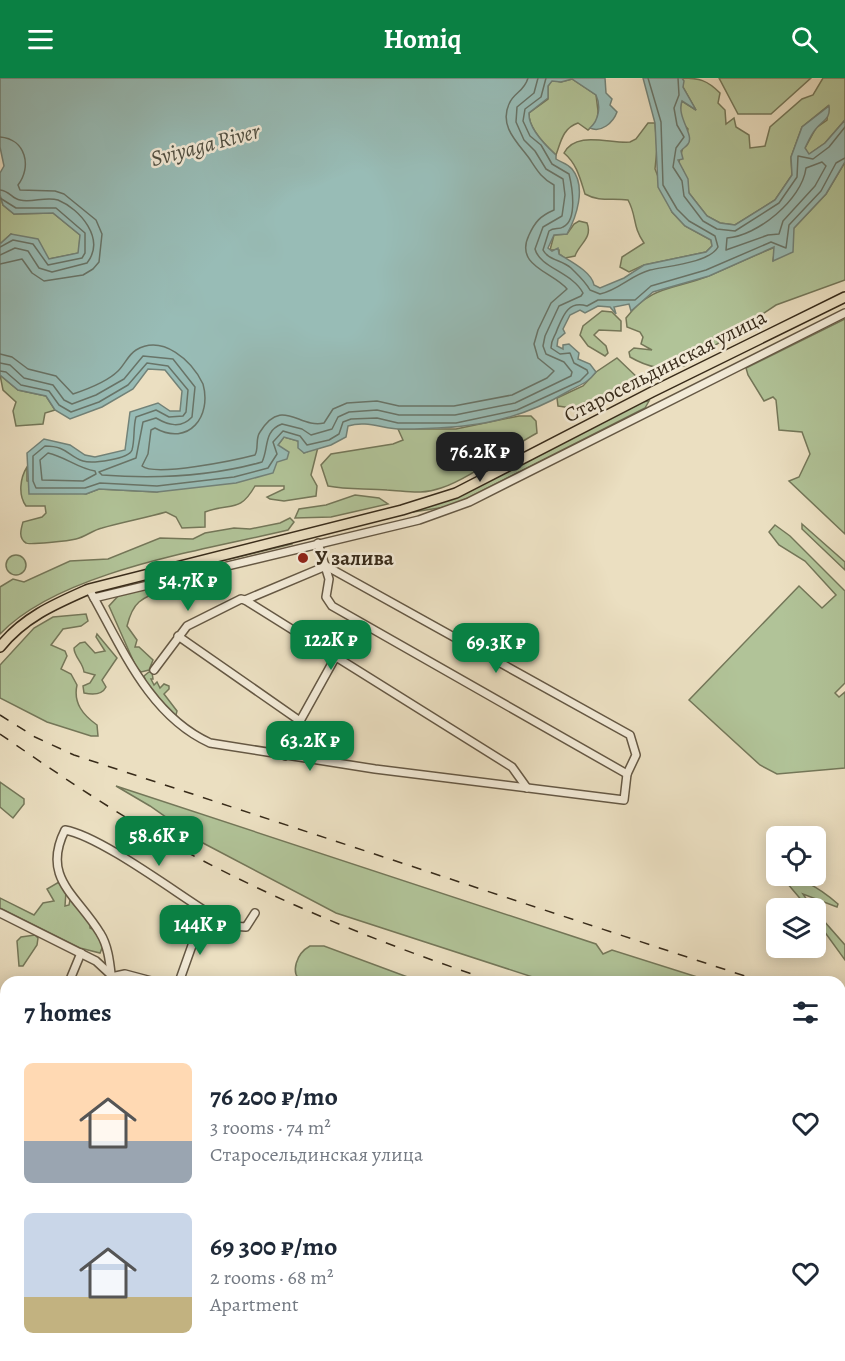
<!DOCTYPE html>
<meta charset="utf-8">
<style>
:root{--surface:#fff;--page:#f6f6f7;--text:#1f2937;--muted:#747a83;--accent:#0b8043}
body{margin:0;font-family:Alegreya,serif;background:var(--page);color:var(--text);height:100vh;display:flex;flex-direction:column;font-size:22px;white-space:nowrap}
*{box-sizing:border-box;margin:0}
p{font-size:20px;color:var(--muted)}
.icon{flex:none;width:33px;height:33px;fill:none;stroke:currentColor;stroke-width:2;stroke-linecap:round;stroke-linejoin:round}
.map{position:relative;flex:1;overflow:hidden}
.side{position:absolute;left:0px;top:898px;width:846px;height:386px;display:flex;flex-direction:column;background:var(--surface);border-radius:18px 18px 0 0;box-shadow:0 3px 15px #0003}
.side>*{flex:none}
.tools{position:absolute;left:766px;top:748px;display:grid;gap:12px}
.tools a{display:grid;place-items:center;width:60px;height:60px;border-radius:9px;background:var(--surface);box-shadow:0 3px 15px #0003;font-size:30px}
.price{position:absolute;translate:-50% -51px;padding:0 14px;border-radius:12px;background:var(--accent);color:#fff;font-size:20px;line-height:39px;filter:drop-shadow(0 2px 3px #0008)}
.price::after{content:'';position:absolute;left:50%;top:36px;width:18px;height:14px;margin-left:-9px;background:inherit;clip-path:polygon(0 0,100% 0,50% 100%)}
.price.current{background:#222;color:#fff}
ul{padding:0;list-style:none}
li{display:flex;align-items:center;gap:18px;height:150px;padding:0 24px}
li span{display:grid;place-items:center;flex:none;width:168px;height:120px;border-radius:9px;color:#555}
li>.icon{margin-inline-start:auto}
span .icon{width:72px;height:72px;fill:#fffc;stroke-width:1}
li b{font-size:26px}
h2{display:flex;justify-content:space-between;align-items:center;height:72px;padding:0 24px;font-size:26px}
header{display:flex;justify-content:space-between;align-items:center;height:78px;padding:0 24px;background:var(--accent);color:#fff;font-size:27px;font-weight:600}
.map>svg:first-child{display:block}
.green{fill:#b1c398;stroke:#747759;stroke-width:1.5}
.water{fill:#98bcb6;stroke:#728278;stroke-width:1.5}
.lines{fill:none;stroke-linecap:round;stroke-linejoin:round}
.shore{stroke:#687468;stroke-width:1.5}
.minor-casing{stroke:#655844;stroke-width:10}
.major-casing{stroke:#382b1a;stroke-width:12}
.minor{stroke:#f2ead7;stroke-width:7}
.major{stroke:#ebdfc1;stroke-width:9}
.rail{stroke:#382b1a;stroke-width:1.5;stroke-dasharray:10 10;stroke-linecap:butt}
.poi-dot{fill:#8f2418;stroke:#f2ead7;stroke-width:2}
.labels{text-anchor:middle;stroke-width:5;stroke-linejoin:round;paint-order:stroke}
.street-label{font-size:21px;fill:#382b1a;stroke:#f2ead7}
.poi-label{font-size:21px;font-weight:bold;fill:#382b1a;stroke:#f2ead7;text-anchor:start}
.water-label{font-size:22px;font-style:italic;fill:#504f41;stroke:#f2ead7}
</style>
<header><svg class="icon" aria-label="menu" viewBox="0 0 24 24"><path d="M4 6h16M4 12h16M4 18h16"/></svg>Homiq<svg class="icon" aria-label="search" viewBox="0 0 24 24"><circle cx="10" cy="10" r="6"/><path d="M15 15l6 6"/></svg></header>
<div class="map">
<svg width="845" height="1283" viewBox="0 0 845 1283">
<rect width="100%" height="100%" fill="#ebdfc1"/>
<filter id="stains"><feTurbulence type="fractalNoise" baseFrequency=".00333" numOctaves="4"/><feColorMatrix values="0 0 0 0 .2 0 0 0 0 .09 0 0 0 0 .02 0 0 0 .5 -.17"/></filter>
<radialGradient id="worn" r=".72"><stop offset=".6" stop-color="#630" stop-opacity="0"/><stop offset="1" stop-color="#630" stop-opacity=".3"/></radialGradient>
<g class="green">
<path d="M 682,0 C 699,0 707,2 720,15 L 718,25 L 725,32 L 726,46 L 734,40 L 736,49 L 749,57 L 750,70 L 765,68 L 770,49 L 802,21 L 813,17 L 823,0 L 845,0 L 845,42 L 825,65 L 808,77 L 805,70 L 816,50 L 827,42 L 828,28 L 802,49 L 791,79 L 792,97 L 775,122 L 735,147 L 720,145 L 707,138 L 689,115 L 683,92 L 678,87 L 688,51 C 681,44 678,33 682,23 L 696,32 L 683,9 Z"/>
<polygon points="719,0 811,0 771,36 738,36"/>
<path d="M 572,1 L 596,17 L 598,33 L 597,44 L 588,52 L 578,45 C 563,50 561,63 556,77 C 545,67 528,50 529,35 L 548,21 L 548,8 L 552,2 L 561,4 Z"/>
<path d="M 648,45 L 655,45 L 657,71 L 655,91 L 672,134 L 685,148 L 711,162 L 712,168 L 706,174 L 644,187 L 629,194 L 620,189 L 622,179 L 644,165 C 632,148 637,138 628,122 C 612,120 599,124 585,116 C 580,100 577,86 564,75 C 576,52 610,66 630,64 L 636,61 Z"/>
<path d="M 845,84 L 845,202 L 776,227 L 684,288 C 663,292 649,290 630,279 L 629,274 L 634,270 L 652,272 L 641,266 L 643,259 L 640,254 L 627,249 L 626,240 C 652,206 675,212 711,197 C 732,188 753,178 775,169 L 773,183 L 794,150 L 826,116 Z"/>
<polygon points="0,117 3,127 14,136 53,135 80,157 79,175 49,181 11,156 0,166"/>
<path d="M 579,143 L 587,145 C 593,160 579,166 575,178 L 565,180 L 559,176 L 559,172 L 550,172 L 554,157 L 567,156 L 574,146 Z"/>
<polygon points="602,233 612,234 621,243 621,253 599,252 594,257 606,268 608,275 605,278 588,268 580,257 583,248"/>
<polygon points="845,241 845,456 789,403 799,399 810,376 802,354 779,352 776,322 773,319 764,323 748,297 746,290"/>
<path d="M 617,280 L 640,302 L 640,308 C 614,323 588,334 558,328 L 557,320 L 583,308 L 596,294 Z"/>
<polygon points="0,297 18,312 46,318 55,332 45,335 43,346 16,348 13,333 16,324 3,312"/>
<polygon points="649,323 645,330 452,428 413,434 641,324"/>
<path d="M 519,338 L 531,338 L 536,343 L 537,355 C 509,370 469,401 441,410 C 422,417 407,413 387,412 C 367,410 348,412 328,408 L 321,387 L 331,376 L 393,366 L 403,362 L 398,351 L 456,351 Z"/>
<path d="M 284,359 L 298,363 L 304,375 L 318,369 L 311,397 L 317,408 L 316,418 L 284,423 L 270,421 L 267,419 L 284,411 L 284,408 L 255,408 C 239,436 231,424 205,434 L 205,449 L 182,450 L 176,439 L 166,434 C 145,440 123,444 102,450 C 93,452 85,459 76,461 C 69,463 29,467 26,465 C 18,460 21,451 23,444 L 42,439 L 46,435 L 45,428 L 26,428 C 18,417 20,400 27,389 L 27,403 L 86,416 L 99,411 L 157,414 L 278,367 Z"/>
<polygon points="355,417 379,420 388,426 331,439 295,440 299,431 326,427"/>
<path d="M 290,440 L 294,444 L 288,452 C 205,472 60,493 0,556 L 0,509 L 13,501 L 24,504 L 70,483 L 108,481 L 160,460 L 193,461 L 205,455 L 234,450 L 250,451 L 280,445 Z"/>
<polygon points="802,446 845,484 845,492 802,451"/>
<polygon points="775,447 790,458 845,513 845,605 835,615 839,619 845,614 845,690 777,696 760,687 689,622 799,508 822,530 836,517 805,483 779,467 769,454"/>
<polygon points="291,462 292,466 121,507"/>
<circle cx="16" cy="487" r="10"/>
<path d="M 227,491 L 228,493 C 206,500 156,510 139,524 C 132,530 129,540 127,548 L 137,562 L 135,569 L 139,569 L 153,582 L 149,592 L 141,594 L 136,589 L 109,528 L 120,516 Z"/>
<path d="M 86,536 L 88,543 L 81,548 L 63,551 L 51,567 L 65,573 L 67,578 L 61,591 L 71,596 L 77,607 C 73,625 83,637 97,647 L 98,658 L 91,658 L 47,644 L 0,620 L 0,587 L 34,550 L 53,539 Z"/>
<path d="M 97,556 L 117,580 L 102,602 L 106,609 C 102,617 93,617 84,615 L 83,608 L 90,605 L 95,597 L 84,594 C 83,584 74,579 74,570 L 80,565 L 85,564 L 95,575 L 105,573 L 96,559 Z"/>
<polygon points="149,594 152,594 153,601 151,601 154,607 157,604 160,610 164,606 169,608 169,611 164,616 177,633 176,637 173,638 147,607 144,598"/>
<polygon points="0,704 24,721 24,726 13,740 0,729"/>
<polygon points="116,708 596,866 603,876 612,872 713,904 548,904 336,835 203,765 150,728"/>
<path d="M 781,798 C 802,798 823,813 838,826 L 837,829 L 803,816 L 813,831 L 809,831 Z"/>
<polygon points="59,804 66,813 65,828 69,827 71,817 90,842 90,850 97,853 105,863 100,875 80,870 0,830 0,820 34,837 43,825 54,823 47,811"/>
<polygon points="816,834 845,867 845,882 816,842"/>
<polygon points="35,857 38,860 37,867 23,888 19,888 17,863 21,859"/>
<path d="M 310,868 L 324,868 L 421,904 L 302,904 C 289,895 297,875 310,868 Z"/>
<polygon points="840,946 845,947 845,993 840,990"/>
<polygon points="840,1025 845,1027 845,1081 840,1079"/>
</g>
<path class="water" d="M 0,0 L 605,0 L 606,15 L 612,21 L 610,27 L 617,34 C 613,45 601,55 590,50 C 599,42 601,28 596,17 L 572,1 L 561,4 L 552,3 L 548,8 L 548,20 L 529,35 C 528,50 545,67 556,77 L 556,81 C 562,85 567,85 572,91 C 587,109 576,140 567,156 L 554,157 L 548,170 L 552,173 L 558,170 L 559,176 C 570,183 592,194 594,207 L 600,210 L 624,200 L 644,187 L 706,174 L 712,168 L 711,162 L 685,148 L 672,134 L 658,109 L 655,45 L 643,0 L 682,0 L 684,3 L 683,9 L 696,32 L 682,23 C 676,39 695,57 688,66 C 686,69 683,70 681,73 L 683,81 L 678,82 L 688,101 L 689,115 L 707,138 L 720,145 L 735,147 L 775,122 L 792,97 L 791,79 L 802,49 L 829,28 C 831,42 822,42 815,52 C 811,57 808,64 805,70 L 809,76 L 825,65 L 845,42 L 845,84 L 826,116 L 794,150 L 793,174 L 773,183 L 774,169 L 709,198 L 653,214 L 631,233 L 629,226 L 614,229 L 616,236 L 610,229 L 598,228 L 585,235 L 580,232 L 570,237 L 563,251 L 565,255 L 558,261 L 557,268 L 563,271 L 563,267 L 569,266 L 579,275 L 578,281 L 590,286 L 596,294 C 587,306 579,307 567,314 C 513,346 462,351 402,351 C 383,351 367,342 348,348 L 346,359 L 331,367 L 304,375 L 298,370 L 298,363 L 284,359 L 278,367 L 289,374 L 287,381 L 277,384 L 273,395 L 236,405 L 157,414 L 99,411 L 86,416 L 29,416 L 27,375 L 44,361 L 70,367 L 85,377 L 95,379 L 125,372 L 130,334 L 158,325 L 170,333 L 180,333 L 182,313 L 165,292 L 148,291 L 133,311 L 102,329 L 70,341 L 55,332 L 46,318 L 18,312 L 0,297 L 0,166 L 11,156 L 38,161 L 49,181 L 78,175 L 80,157 L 53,135 L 14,136 L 3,127 L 0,117 L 0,95 L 4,88 L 0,69 Z"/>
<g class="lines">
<g class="shore">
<path d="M 546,0 L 541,19 L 525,31 L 523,43 L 530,58 L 541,67 L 552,86 L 569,96 C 572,108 578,142 563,149 C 559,152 554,149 549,153 L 543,172 C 548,182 562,182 571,190 C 578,197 585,203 590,212 L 600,216 C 619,212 631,197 650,192 C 667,188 709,185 718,169 L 715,158 L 689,143 L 677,131 L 663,107 L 661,44 L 648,0"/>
<polyline points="678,0 679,17 674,30 677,47 684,59 676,70 673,89 682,103 684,118 703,143 717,151 735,153 779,125 797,99 798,78 813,81 829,69 845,49"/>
<path d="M 0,59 C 26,61 32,89 18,107 L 20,112 L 55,113 L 64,116 L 96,142 L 102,156 L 99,184 L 93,191 L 83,197 L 44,203 L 32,195 L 22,181 L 0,186"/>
<path d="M 822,84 L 826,88 L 815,108 L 783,143 L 779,156 L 768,157 L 726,172 L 727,160 C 757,158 802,122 806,90 Z"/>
<path d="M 0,112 C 10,113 12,121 20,122 C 32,125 46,118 58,122 C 80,131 106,161 87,185 L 52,194 L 39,190 L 28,173 L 15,170 L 0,177"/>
<polyline points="0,120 16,130 56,130 85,155 85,175 82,180 48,187 33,166 13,162 0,169"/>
<path d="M 0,276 L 12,279 L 28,291 L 56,298 L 73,316 C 88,311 107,304 118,293 C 125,286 128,277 136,272 C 163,256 192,283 203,306 C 212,338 189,369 155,350 L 151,352 L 148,376 L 142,388 C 155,399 236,382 255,377 C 259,370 255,361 260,354 C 282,318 299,351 324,345 L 333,331 L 347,325 L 377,323 L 399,328 L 454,328 L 512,317 L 547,300 L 554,293 L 538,280 L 534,266 L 538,252 L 551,225 L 567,211 C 553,194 514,188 529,157 C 535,144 540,138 554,132 L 554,107 C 541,100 537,92 529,80 C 517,64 499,48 509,26 C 514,14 524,14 528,0"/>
<path d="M 0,285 L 10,287 L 24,300 L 53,307 L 64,322 L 72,326 L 96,317 L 124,301 L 143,278 L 173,281 L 195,309 L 192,339 C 181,351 168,347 156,340 L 143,344 L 136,380 L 99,394 L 102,397 C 156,401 209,399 262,384 C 269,370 263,353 282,346 L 302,351 L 311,357 L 332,351 L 338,339 L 349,334 L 377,332 L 399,337 L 455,337 L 515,325 L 571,298 L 572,294 L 564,284 L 546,276 L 543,268 L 545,258 L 559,228 L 581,218 L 583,215 C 572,194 540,190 535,171 L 543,149 L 562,138 L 565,117 L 563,101 L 546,91 L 535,73 L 524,62 L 516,44 L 517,29 L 534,15 L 538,0"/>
<path d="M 0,293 L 6,294 L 21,307 L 49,313 L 59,327 L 71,334 L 99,324 L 128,307 L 147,285 L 168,288 L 188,312 L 186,334 L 183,338 L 169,339 L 156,332 L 136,339 C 133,349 135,362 132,372 C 129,381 92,386 83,383 C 68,378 67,368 45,368 L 33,378 L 33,403 L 36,410 L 85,410 L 100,405 L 157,408 L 234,399 L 268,390 L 277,376 L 273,364 L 283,353 L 300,358 L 307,367 L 329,362 L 339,356 L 343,344 L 351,341 L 377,340 L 398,345 L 456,345 L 517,332 L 580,303 L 588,295 L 587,292 L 574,285 L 570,275 L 560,276 L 551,270 C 551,261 555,259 557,252 C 563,238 568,222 587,228 L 598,222 L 635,222 L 651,208 L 706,192 L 771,164 L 786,170 L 789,147 L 821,113 L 836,85 L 845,80"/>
<path d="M 48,375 C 66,379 77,390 95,393 L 96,396 L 83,403 L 42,402 L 40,382 Z"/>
</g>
<g class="minor-casing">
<g id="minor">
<polyline points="318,465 329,501 326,519 332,528 627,696"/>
<polyline points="326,488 245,522 512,689 527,710"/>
<path d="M 89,511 C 121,567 148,637 210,665 L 375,691 L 624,722 L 627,696 L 636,677 L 630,657 L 326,488"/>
<polyline points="94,520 419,442 469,424 845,235"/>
<polyline points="178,558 300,643"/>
<polyline points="154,592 187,548 241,521 245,522"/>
<polyline points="285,678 300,643 335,580"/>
<polyline points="0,835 96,883 110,896"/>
<polyline points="111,899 125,896 155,904"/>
<polyline points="69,904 81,875"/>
<path d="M 112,904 C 110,888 109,869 100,855 C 77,817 41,800 65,752 C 100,758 176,815 210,836 L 217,847 L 246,849 L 255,835"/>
<polyline points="179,904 195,859 217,847"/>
<polyline points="0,1106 6,1083"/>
<polyline points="599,1278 619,1283"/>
<polyline points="11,1283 12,1278"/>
<polyline points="84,1283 86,1278"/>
<polyline points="179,1283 180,1278"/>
<polyline points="277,1283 278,1278"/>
<polyline points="372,1283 373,1278"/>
<polyline points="467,1283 468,1278"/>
<polyline points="564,1283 566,1278"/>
<polyline points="657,1283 658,1278"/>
<polyline points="753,1283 754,1278"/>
</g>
</g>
<g class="major-casing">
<path id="major" d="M 0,569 C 24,539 55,526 89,511 L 402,432 L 456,415 L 652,314 L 845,219"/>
</g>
<use href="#minor" class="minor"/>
<use href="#major" class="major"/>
<g class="rail">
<polyline points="0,637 35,659 74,677 763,904"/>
<path d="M 0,656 C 45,687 90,718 137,746 C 250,813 372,863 496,904"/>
<polyline points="840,930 845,931"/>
<polyline points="840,1009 845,1011"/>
</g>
</g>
<circle class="poi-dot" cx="303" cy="480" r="6"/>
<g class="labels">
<g class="street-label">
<text transform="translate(665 288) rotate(-27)" y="7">Старосельдинская улица</text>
</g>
<g class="poi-label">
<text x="315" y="487">У залива</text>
</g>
<g class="water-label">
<text transform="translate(205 66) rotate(-15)" y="8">Sviyaga River</text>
</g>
</g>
<rect width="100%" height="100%" filter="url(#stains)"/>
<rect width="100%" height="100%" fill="url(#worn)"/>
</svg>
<div class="tools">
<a><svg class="icon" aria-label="locate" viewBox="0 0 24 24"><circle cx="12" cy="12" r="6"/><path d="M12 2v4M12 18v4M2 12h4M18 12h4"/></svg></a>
<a><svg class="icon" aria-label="layers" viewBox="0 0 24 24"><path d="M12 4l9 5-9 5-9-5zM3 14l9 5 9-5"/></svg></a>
</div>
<b class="price current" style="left:480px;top:405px">76.2K ₽</b>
<b class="price" style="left:188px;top:534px">54.7K ₽</b>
<b class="price" style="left:331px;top:593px">122K ₽</b>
<b class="price" style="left:496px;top:596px">69.3K ₽</b>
<b class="price" style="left:310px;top:694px">63.2K ₽</b>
<b class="price" style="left:159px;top:789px">58.6K ₽</b>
<b class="price" style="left:200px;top:878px">144K ₽</b>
<section class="side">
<h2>7 homes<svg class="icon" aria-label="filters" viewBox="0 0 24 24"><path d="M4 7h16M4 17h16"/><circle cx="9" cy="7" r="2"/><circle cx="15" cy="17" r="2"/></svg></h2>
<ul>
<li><span style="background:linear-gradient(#ffd9b3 65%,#9aa5b1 0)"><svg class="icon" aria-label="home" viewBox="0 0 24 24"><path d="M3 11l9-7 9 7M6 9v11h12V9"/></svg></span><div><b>76 200 ₽/mo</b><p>3 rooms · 74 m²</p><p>Старосельдинская улица</p></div><svg class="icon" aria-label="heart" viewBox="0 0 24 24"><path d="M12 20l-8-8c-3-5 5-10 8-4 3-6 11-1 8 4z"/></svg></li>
<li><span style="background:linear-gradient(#c9d6e8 70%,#c2b280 0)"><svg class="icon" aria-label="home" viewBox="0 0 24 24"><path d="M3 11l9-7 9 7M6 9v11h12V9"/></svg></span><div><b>69 300 ₽/mo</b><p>2 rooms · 68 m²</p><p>Apartment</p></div><svg class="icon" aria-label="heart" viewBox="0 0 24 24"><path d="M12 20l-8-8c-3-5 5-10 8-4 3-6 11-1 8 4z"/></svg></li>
</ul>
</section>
</div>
